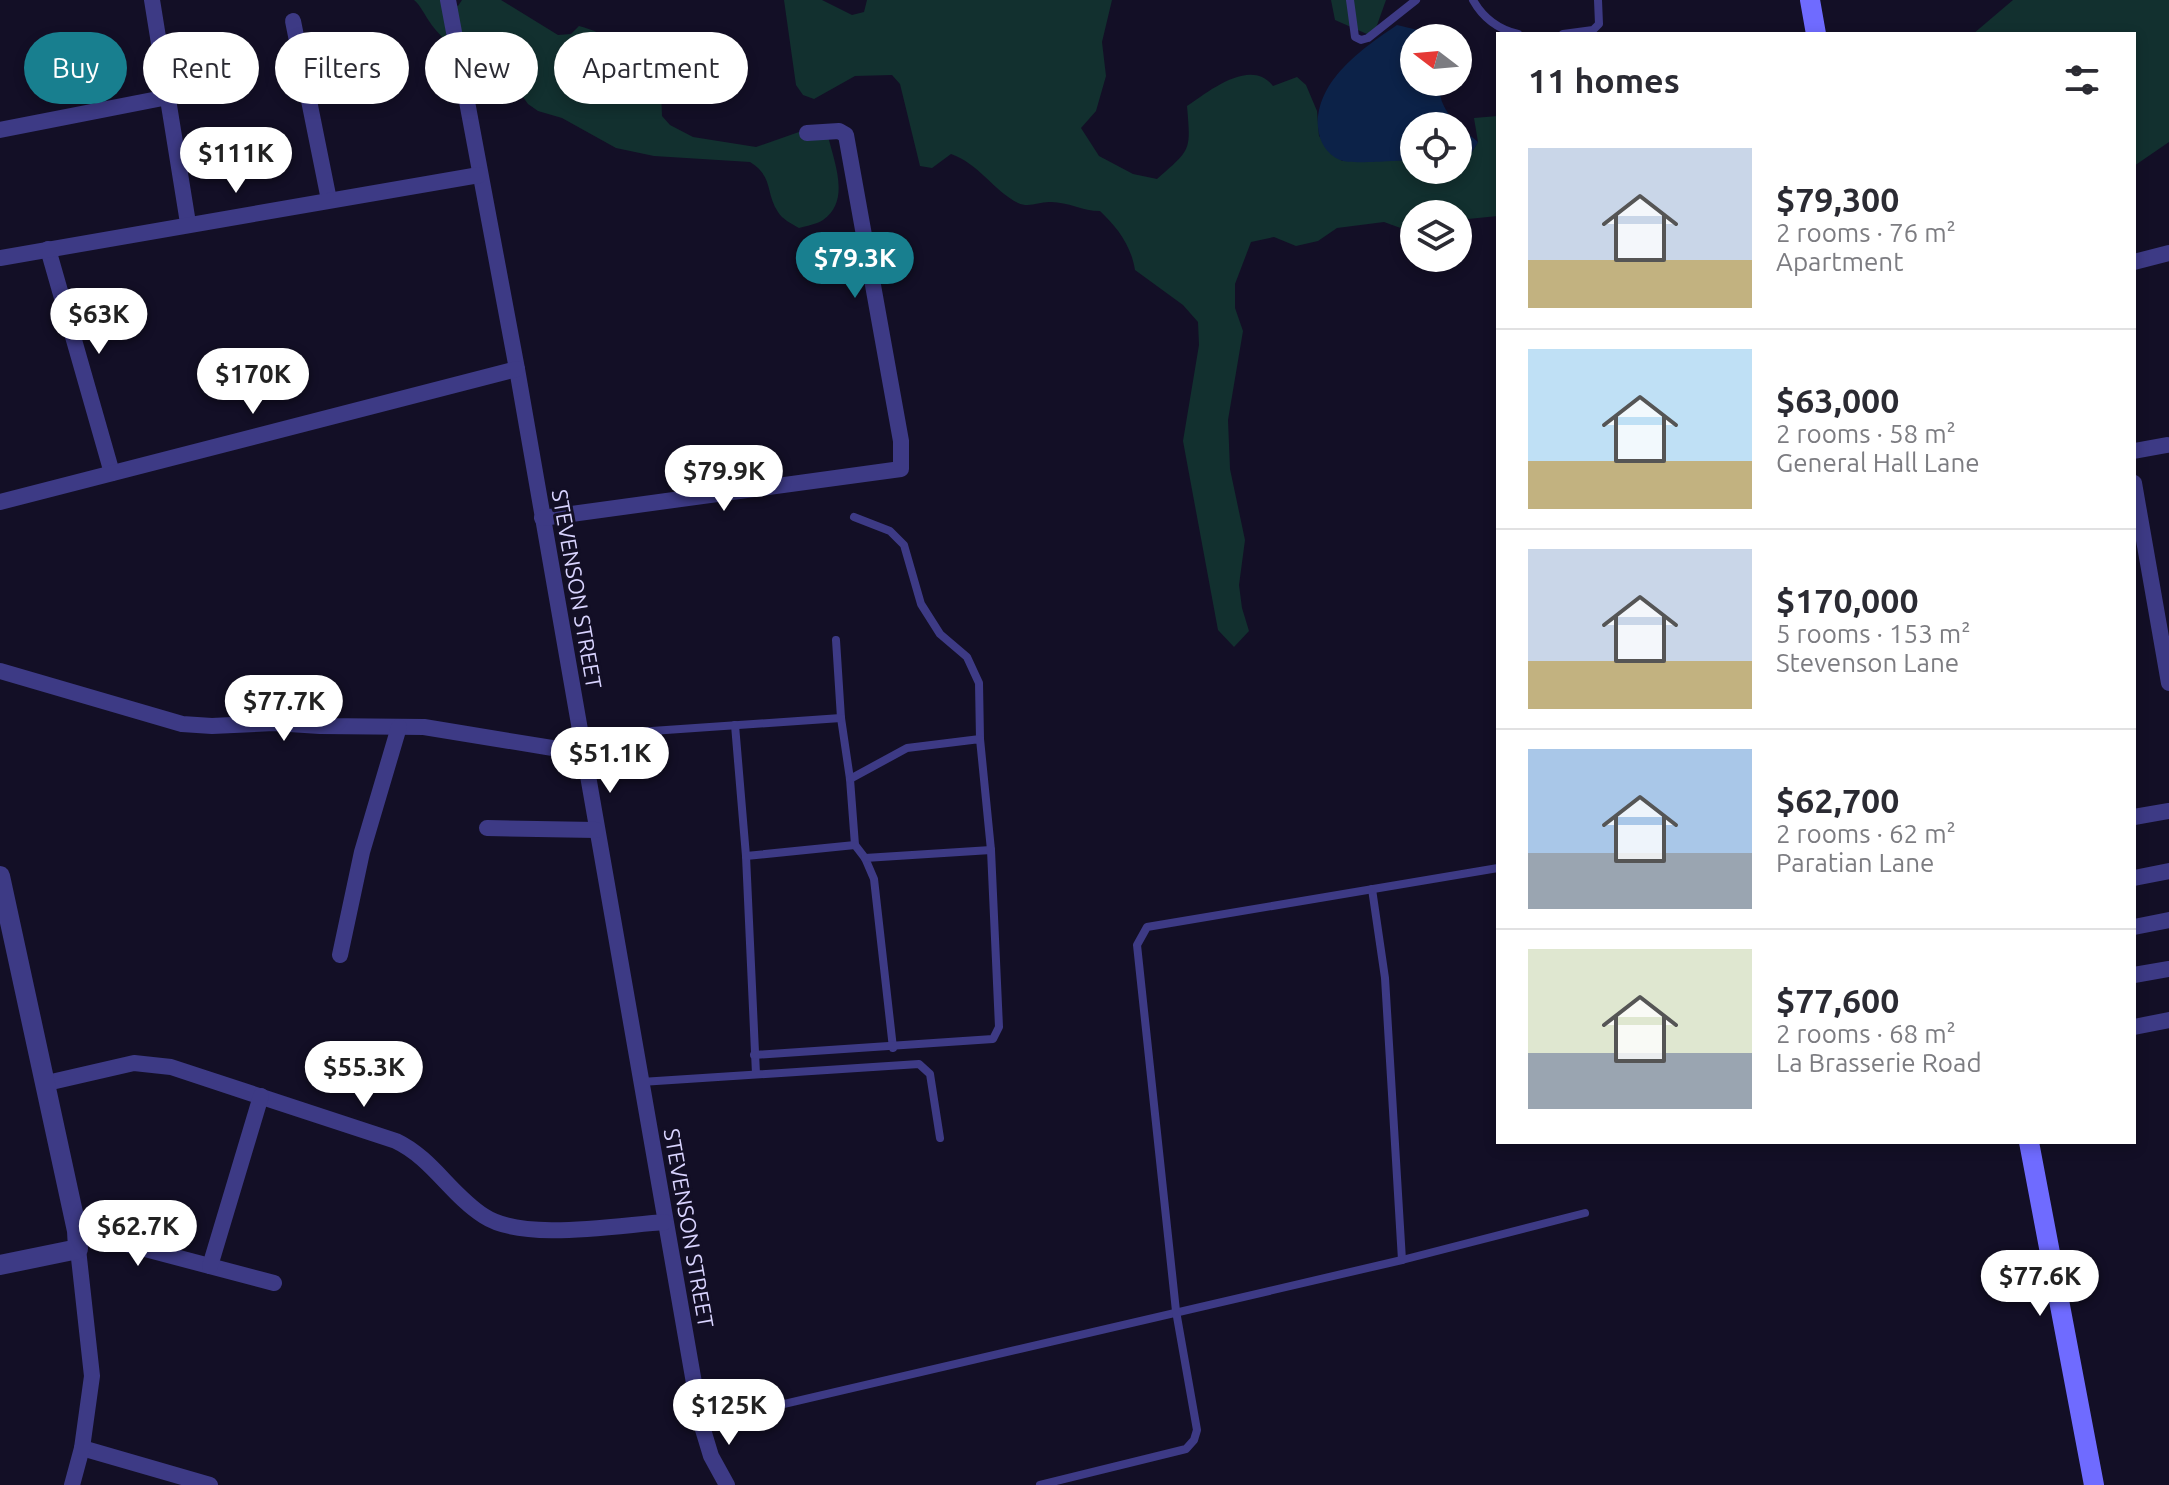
<!DOCTYPE html>
<meta charset="utf-8">
<style>
:root{--surface:#fff;--page:#f2f2f3;--text:#2b2b33;--muted:#7c7c81;--line:#e1e1e2;--accent:#187f8f}
body{margin:0;font-family:Ubuntu,sans-serif;background:var(--page);color:var(--text);height:100vh;display:flex;flex-direction:column;font-size:30px;white-space:nowrap}
*{box-sizing:border-box;margin:0}
p{font-size:26px;color:var(--muted)}
.icon{flex:none;width:44px;height:44px;fill:none;stroke:currentColor;stroke-width:2;stroke-linecap:round;stroke-linejoin:round}
.map{position:relative;flex:1;overflow:hidden}
.sheet{position:absolute;left:1496px;top:32px;width:640px;height:1112px;display:flex;flex-direction:column;background:var(--surface);border-radius:0px;box-shadow:0 4px 12px #0003}
.sheet>*{flex:none}
.banner{position:absolute;left:24px;top:32px;width:760px;height:72px;display:flex;gap:16px}
.needle{width:52px;rotate:286deg}
.fabs{position:absolute;left:1400px;top:24px;display:grid;gap:16px}
.fabs a{display:grid;place-items:center;width:72px;height:72px;border-radius:50%;background:var(--surface);box-shadow:0 4px 12px #0003;font-size:40px}
.price{position:absolute;translate:-50% -68px;padding:0 18px;border-radius:28px;background:#fff;color:#222;font-size:26px;line-height:52px;filter:drop-shadow(0 2px 4px #0008)}
.price::after{content:'';position:absolute;left:50%;top:48px;width:24px;height:18px;margin-left:-12px;background:inherit;clip-path:polygon(0 0,100% 0,50% 100%)}
.price.on{background:var(--accent);color:#fff}
ul{padding:0;list-style:none}
li{display:flex;align-items:center;gap:24px;height:200px;padding:0 32px}
li+li{border-top:2px solid var(--line)}
li span{display:grid;place-items:center;flex:none;width:224px;height:160px;border-radius:0px;color:#555}
li>.icon{margin-inline-start:auto}
span .icon{width:96px;height:96px;fill:#fffc;stroke-width:1}
li b{font-size:34px}
h2{display:flex;justify-content:space-between;align-items:center;height:96px;padding:0 32px;font-size:34px}
.chip{padding:0 28px;border-radius:36px;background:var(--surface);box-shadow:0 4px 12px #0003;font-size:28px;line-height:72px}
.chip.on{background:var(--accent);color:#fff}
.map>svg:first-child{display:block}
.green{fill:#12302f}
.water{fill:#0c2248}
.lines{fill:none;stroke-linecap:round;stroke-linejoin:round}
.service{stroke:#3d3a85;stroke-width:8}
.minor{stroke:#3d3a85;stroke-width:16}
.tertiary{stroke:#3d3a85;stroke-width:20}
.secondary{stroke:#6f6bff;stroke-width:20}
.labels{text-anchor:middle;stroke-width:6;stroke-linejoin:round;paint-order:stroke}
.street-label{font-size:22px;fill:#d9d4ff;stroke:#130f26}
</style>
<div class="map">
<svg width="2169" height="1485" viewBox="0 0 2169 1485">
<rect width="100%" height="100%" fill="#130f26"/>
<g class="green">
<path d="M 414,0 L 446,0 L 458,6 L 462,0 L 501,0 L 558,35 L 571,34 L 579,26 C 609,34 618,44 631,72 L 656,82 L 661,92 L 662,116 L 670,125 L 693,137 L 756,147 L 816,126 L 827,132 C 833,160 852,200 823,220 C 817,224 806,226 799,228 C 792,224 782,219 778,212 C 765,192 774,177 750,162 L 654,156 L 616,148 L 562,118 L 538,111 L 528,104 L 490,51 C 462,53 445,45 429,21 C 424,14 421,6 414,0 Z"/>
<path d="M 784,0 L 822,0 L 852,15 L 864,12 L 867,0 L 1112,0 L 1102,42 L 1106,76 L 1096,111 L 1081,128 L 1099,156 L 1133,174 L 1157,179 C 1191,149 1191,152 1187,106 C 1209,91 1251,57 1273,86 L 1297,77 L 1306,85 L 1317,111 L 1319,136 L 1342,161 L 1414,160 L 1414,170 L 1458,170 L 1458,155 L 1472,152 L 1478,142 L 1474,118 L 1498,116 L 1498,216 L 1458,220 L 1458,214 L 1414,214 L 1414,227 L 1406,230 L 1384,222 L 1337,228 L 1318,241 L 1296,246 L 1274,237 L 1251,242 L 1235,284 L 1235,308 L 1243,331 L 1228,420 L 1230,469 L 1245,540 L 1239,585 L 1242,608 L 1249,631 L 1234,647 L 1218,630 L 1183,441 L 1199,345 L 1198,322 L 1183,305 L 1135,270 C 1131,245 1117,227 1100,211 C 1082,211 1066,201 1049,202 C 1038,202 1029,208 1018,203 C 993,190 978,163 951,154 L 932,168 L 920,166 L 900,84 L 892,75 L 855,76 L 814,99 L 803,95 L 796,85 Z"/>
<polygon points="1331,0 1386,0 1376,28 1367,34 1335,20"/>
<polygon points="2013,0 2169,0 2169,142 2134,166 2134,34 1973,34"/>
</g>
<path class="water" d="M 1397,25 L 1422,31 L 1430,38 L 1414,38 L 1414,82 L 1439,82 C 1438,111 1458,125 1478,142 L 1472,152 L 1458,155 L 1458,126 L 1414,126 L 1414,160 C 1400,160 1351,165 1340,160 C 1326,154 1319,141 1318,127 C 1315,81 1363,48 1397,25 Z"/>
<g class="lines">
<g class="service">
<polyline points="1350,0 1355,37 1361,40 1368,38 1416,0"/>
<path d="M 1473,0 C 1483,18 1497,29 1518,34"/>
<polyline points="1563,34 1593,30 1599,24 1598,0"/>
<polyline points="854,517 890,531 904,545 921,604 940,634 967,657 979,683 980,739"/>
<polyline points="836,640 841,718 850,779 855,845 865,858 874,879 893,1048"/>
<polyline points="735,725 746,856 756,1074"/>
<polyline points="579,736 841,718"/>
<polyline points="746,856 855,845"/>
<polyline points="865,858 991,850"/>
<polyline points="1372,889 1385,978 1402,1260"/>
<polyline points="754,1055 993,1039 999,1027 991,850 980,739 907,748 850,779"/>
<polyline points="641,1082 919,1064 930,1074 940,1138"/>
<polyline points="702,1423 1402,1260 1585,1213"/>
<polyline points="1040,1485 1186,1449 1194,1440 1197,1430 1176,1311 1137,945 1147,927 1498,868"/>
</g>
<g class="minor">
<polyline points="152,0 188,223"/>
<polyline points="448,0 517,369 701,1423 711,1456 727,1485"/>
<polyline points="293,21 329,200"/>
<polyline points="0,130 168,97"/>
<polyline points="48,249 112,473"/>
<polyline points="0,258 479,175"/>
<polyline points="2134,262 2169,253"/>
<polyline points="2134,451 2167,445"/>
<polyline points="2134,483 2169,683"/>
<polyline points="0,502 517,369"/>
<polyline points="542,518 901,469 901,441 846,135 839,131 807,133"/>
<polyline points="0,671 182,724 212,726 274,723 320,726 424,727 583,753"/>
<polyline points="2134,817 2169,811"/>
<polyline points="487,828 596,830"/>
<polyline points="2134,878 2169,871"/>
<polyline points="2134,927 2169,920"/>
<polyline points="340,955 362,852 399,727"/>
<polyline points="2134,975 2169,969"/>
<polyline points="2134,1027 2169,1020"/>
<path d="M 47,1083 L 134,1063 L 171,1067 L 396,1141 C 432,1158 451,1195 484,1216 C 523,1242 618,1225 665,1222"/>
<polyline points="77,1231 274,1283"/>
<polyline points="210,1266 261,1096"/>
<polyline points="82,1448 210,1485"/>
<polyline points="72,1485 82,1448 92,1376 78,1249"/>
</g>
<polyline class="tertiary" points="0,876 77,1231 78,1249 0,1265"/>
<g class="secondary">
<polyline points="1810,0 1816,34"/>
<polyline points="2029,1142 2094,1485"/>
</g>
</g>
<g class="labels">
<g class="street-label">
<text transform="translate(577 589) rotate(80)" y="8">STEVENSON STREET</text>
<text transform="translate(689 1228) rotate(80)" y="8">STEVENSON STREET</text>
</g>
</g>
</svg>
<div class="fabs">
<a><svg class="needle" viewBox="-14 -14 28 28"><path d="M0-13l5 13h-10z" fill="#e53935"/><path d="M0 13l5-13h-10z" fill="#7c7c81"/></svg></a>
<a><svg class="icon" aria-label="locate" viewBox="0 0 24 24"><circle cx="12" cy="12" r="6"/><path d="M12 2v4M12 18v4M2 12h4M18 12h4"/></svg></a>
<a><svg class="icon" aria-label="layers" viewBox="0 0 24 24"><path d="M12 4l9 5-9 5-9-5zM3 14l9 5 9-5"/></svg></a>
</div>
<b class="price" style="left:236px;top:195px">$111K</b>
<b class="price on" style="left:855px;top:300px">$79.3K</b>
<b class="price" style="left:99px;top:356px">$63K</b>
<b class="price" style="left:253px;top:416px">$170K</b>
<b class="price" style="left:724px;top:513px">$79.9K</b>
<b class="price" style="left:284px;top:743px">$77.7K</b>
<b class="price" style="left:610px;top:795px">$51.1K</b>
<b class="price" style="left:364px;top:1109px">$55.3K</b>
<b class="price" style="left:138px;top:1268px">$62.7K</b>
<b class="price" style="left:2040px;top:1318px">$77.6K</b>
<b class="price" style="left:729px;top:1447px">$125K</b>
<div class="banner">
<a class="chip on">Buy</a>
<a class="chip">Rent</a>
<a class="chip">Filters</a>
<a class="chip">New</a>
<a class="chip">Apartment</a>
</div>
<section class="sheet">
<h2>11 homes<svg class="icon" aria-label="filters" viewBox="0 0 24 24"><path d="M4 7h16M4 17h16"/><circle cx="9" cy="7" r="2"/><circle cx="15" cy="17" r="2"/></svg></h2>
<ul>
<li><span style="background:linear-gradient(#c9d6e8 70%,#c2b280 0)"><svg class="icon" aria-label="home" viewBox="0 0 24 24"><path d="M3 11l9-7 9 7M6 9v11h12V9"/></svg></span><div><b>$79,300</b><p>2 rooms · 76 m²</p><p>Apartment</p></div></li>
<li><span style="background:linear-gradient(#bfe0f5 70%,#c2b280 0)"><svg class="icon" aria-label="home" viewBox="0 0 24 24"><path d="M3 11l9-7 9 7M6 9v11h12V9"/></svg></span><div><b>$63,000</b><p>2 rooms · 58 m²</p><p>General Hall Lane</p></div></li>
<li><span style="background:linear-gradient(#c9d6e8 70%,#c2b280 0)"><svg class="icon" aria-label="home" viewBox="0 0 24 24"><path d="M3 11l9-7 9 7M6 9v11h12V9"/></svg></span><div><b>$170,000</b><p>5 rooms · 153 m²</p><p>Stevenson Lane</p></div></li>
<li><span style="background:linear-gradient(#a9c7e8 65%,#9aa5b1 0)"><svg class="icon" aria-label="home" viewBox="0 0 24 24"><path d="M3 11l9-7 9 7M6 9v11h12V9"/></svg></span><div><b>$62,700</b><p>2 rooms · 62 m²</p><p>Paratian Lane</p></div></li>
<li><span style="background:linear-gradient(#dfe7d0 65%,#9aa5b1 0)"><svg class="icon" aria-label="home" viewBox="0 0 24 24"><path d="M3 11l9-7 9 7M6 9v11h12V9"/></svg></span><div><b>$77,600</b><p>2 rooms · 68 m²</p><p>La Brasserie Road</p></div></li>
</ul>
</section>
</div>
